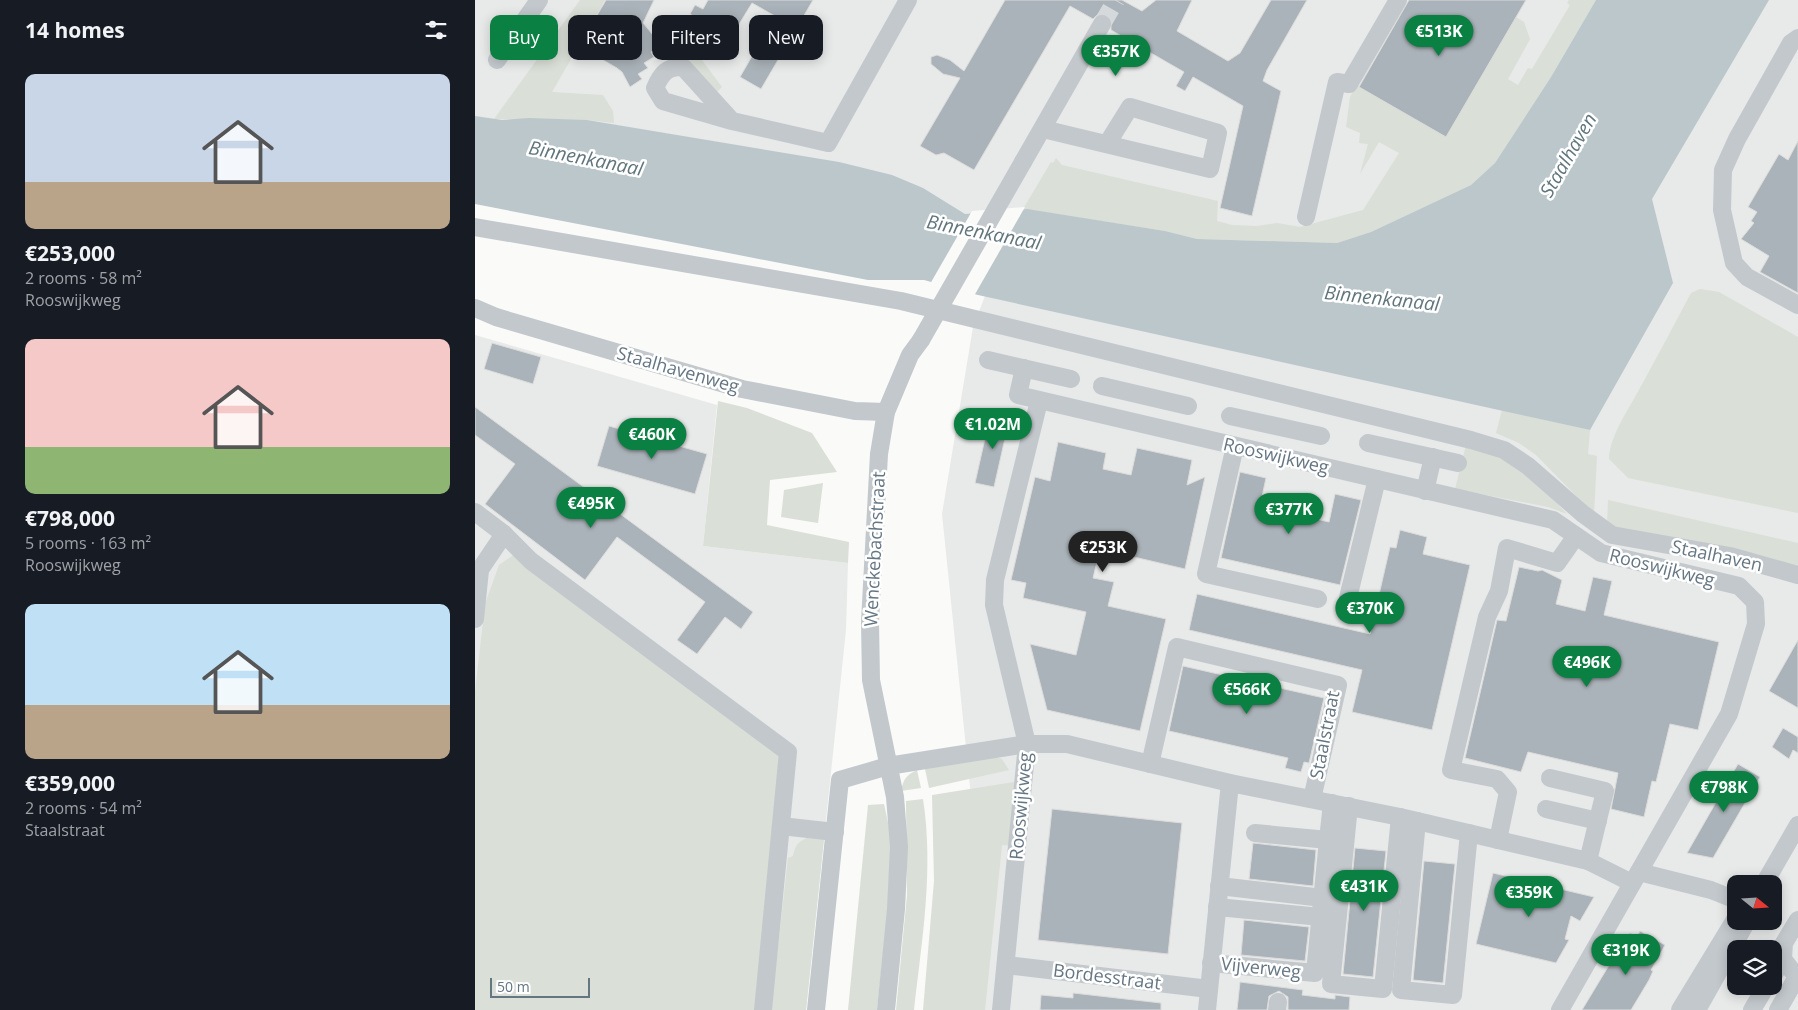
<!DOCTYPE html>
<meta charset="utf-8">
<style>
:root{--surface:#171b24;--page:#20242c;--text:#f1f3f6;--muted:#9ea1a6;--accent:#0b8043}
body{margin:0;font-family:"Open Sans",sans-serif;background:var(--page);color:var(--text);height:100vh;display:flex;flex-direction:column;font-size:19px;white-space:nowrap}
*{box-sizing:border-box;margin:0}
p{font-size:16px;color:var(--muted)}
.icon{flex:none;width:28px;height:28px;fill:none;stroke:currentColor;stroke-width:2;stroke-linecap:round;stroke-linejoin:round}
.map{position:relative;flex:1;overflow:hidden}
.details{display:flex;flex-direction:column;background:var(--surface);width:475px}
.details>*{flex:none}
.banner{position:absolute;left:15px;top:15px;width:475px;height:45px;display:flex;gap:10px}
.needle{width:32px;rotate:108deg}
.fabs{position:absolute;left:1252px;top:875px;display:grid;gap:10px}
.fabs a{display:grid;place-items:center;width:55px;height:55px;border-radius:10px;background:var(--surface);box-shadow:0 2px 12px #0003;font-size:25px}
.scale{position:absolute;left:15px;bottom:12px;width:100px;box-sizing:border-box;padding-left:5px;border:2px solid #657683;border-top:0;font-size:14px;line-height:18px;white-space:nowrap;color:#657683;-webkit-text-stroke:4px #fff;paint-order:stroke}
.price{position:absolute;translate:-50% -42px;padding:0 11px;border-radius:18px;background:var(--accent);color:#fff;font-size:16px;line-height:32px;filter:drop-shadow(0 1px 2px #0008)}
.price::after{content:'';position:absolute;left:50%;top:30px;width:15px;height:11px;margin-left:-8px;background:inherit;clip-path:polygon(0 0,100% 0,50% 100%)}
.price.selected{background:#222;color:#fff}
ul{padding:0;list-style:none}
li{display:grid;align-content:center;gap:10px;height:265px;padding:0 25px}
li span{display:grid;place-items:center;height:155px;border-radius:10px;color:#555}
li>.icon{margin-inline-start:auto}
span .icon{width:90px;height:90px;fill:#fffc;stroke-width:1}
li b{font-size:21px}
h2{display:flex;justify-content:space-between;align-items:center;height:60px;padding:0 25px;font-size:21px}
.pill{padding:0 18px;border-radius:10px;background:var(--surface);box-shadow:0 2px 12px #0003;font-size:18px;line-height:45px}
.pill.selected{background:var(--accent);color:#fff}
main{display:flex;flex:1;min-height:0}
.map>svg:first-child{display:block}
.built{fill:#e8e9e9;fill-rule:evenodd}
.green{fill:#dadfd7}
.water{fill:#bbc7cb}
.pier{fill:#fafaf8}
.building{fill:#aab3b9;stroke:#dcdcda}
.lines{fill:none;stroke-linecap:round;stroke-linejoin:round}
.minor-tunnel{stroke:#d5d9db;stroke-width:18;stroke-dasharray:18 9;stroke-linecap:butt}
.minor{stroke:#c3c8cc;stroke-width:18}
.minor-bridge{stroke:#c3c8cc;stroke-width:18}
.labels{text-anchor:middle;stroke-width:5;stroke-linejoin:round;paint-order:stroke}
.street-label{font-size:18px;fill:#657683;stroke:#fff}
.water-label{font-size:19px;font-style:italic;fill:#60757c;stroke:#fff}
</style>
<main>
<section class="details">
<h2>14 homes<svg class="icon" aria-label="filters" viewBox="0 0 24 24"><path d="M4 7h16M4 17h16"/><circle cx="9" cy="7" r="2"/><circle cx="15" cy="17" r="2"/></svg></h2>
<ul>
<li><span style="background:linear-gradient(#c9d6e8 70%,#b9a48a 0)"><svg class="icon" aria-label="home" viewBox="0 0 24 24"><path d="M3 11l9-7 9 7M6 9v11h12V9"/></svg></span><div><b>€253,000</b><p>2 rooms · 58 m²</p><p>Rooswijkweg</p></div></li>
<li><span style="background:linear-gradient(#f6c9c9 70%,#8fb573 0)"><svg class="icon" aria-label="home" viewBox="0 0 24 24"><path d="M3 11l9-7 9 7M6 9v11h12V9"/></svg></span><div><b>€798,000</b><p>5 rooms · 163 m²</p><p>Rooswijkweg</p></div></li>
<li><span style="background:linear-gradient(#bfe0f5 65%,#b9a48a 0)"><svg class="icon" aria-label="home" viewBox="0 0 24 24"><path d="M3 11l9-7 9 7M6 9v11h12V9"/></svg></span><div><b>€359,000</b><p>2 rooms · 54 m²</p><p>Staalstraat</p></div></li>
</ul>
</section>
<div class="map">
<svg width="1323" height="1010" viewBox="0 0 1323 1010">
<rect width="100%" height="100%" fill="#fafaf8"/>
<g class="built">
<path d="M 0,0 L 1323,0 L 1323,1010 L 486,1010 L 498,816 L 467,514 L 498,327 L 520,270 L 0,134 ZM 1261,884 L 1299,884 L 1299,921 L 1261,921 ZM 1261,949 L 1299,949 L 1299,986 L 1261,986 Z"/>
<polygon points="0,335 242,405 228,546 373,563 371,630 331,1010 0,1010"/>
</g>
<g class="green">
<polygon points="105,0 130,0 77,92 128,95 138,111 139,123 112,120 19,119"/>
<polygon points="1094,0 1121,0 1076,77 1020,163 996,185 896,232 862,243 722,239 690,231 548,209 576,162 578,163 581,158 587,165 743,201 742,221 757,225 782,226 802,223 825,227 888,210 924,153 904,142 885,174 893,144 884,143 885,133 871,127 875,97 881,85 971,137 1041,17 1049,22 1055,39 1033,79 1043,85 1053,68 1057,69 1095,5 1092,3"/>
<polygon points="200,24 247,87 241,93 197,47 194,31"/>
<path d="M 1225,289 L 1244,292 L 1323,337 L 1323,513 L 1153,478 L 1134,459 C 1135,435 1154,409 1165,388 C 1182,357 1199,325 1216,293 Z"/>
<polygon points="243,401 272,408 337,433 362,472 295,480 292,525 374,542 373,563 228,546"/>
<polygon points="1027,410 1115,430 1113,454 1122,456 1119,514 1061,455 1044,443 1021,433"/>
<polygon points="992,441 1041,458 1092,514 1073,507 980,489"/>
<polygon points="348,483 343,523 306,517 309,490"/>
<polygon points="1133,500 1323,543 1323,568 1132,525"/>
<polygon points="41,553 306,756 283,1010 0,1010 0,692 10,604 24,565"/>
<polygon points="518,756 527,759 534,770 454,788 450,769"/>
<path d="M 442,770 L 446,788 L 426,791 C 428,780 431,775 442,770 Z"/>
<polygon points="539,782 541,787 538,846 527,845 510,1010 448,1010 459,881 457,795"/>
<path d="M 448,799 C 459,870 447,939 439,1010 L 421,1010 L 432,895 L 431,801 Z"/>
<polygon points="409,804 417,841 413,909 402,1010 373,1010 393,805"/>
<path d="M 341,836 L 349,839 L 331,1010 L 296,1010 L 313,858 L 318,856 C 321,842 327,838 341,836 Z"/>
</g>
<polygon class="water" points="1121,0 1294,0 1177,199 1198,283 1115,430 503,295 449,280 393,280 0,204 0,116 27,120 54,118 112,120 364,162 417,175 448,188 490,214 552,209 690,231 722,239 862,243 896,232 996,185 1020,163 1076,77"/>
<polygon class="pier" points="550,207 499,296 455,284 497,211"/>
<g class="building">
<polygon points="131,0 179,0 168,23 186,45 176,52 179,57 169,63 173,68 163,74 167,79 155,87 147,72 142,68 104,46"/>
<polygon points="233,0 338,0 286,89 265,77 300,16 277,3 261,29 246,21 239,28 215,14 220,5 228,9"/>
<polygon points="530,0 647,0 667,11 681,0 717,0 702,31 753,61 765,53 796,0 832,0 792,70 788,81 806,91 777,216 745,208 768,106 718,77 710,91 701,86 709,72 636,30 636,19 632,15 622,15 618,19 595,6 499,170 469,153 461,155 445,146 485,78 468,74 456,64 456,57 462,55 475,60 489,71"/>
<polygon points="934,0 1051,0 971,137 884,87"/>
<polygon points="1323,141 1323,293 1285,272 1294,256 1266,239 1279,223 1276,221 1282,212 1273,207 1304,154 1313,160"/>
<polygon points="17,343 66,357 58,384 9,369"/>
<polygon points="0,407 278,612 266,629 250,617 222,654 202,640 230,602 142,537 110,580 10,504 40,464 0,435"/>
<polygon points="516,412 535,416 519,487 500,483"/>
<polygon points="134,426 232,454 220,494 122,466"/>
<polygon points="583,442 631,453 628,469 656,475 662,448 717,460 712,485 730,477 710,569 625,549 618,578 639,582 633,606 691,619 665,731 572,710 555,644 601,655 611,612 548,598 551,583 536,580 560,477 575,481"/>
<polygon points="765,472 791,478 785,506 816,513 820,512 824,515 854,522 860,494 886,500 865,585 746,558"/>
<polygon points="925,530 952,537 948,554 995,565 957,730 877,712 887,670 714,630 722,594 895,634 915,547 921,548"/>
<polygon points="1044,567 1063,571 1067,570 1087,580 1081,604 1110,611 1118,577 1137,581 1129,615 1244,642 1223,730 1195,724 1181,782 1177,781 1169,817 1136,809 1143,773 1053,752 1046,772 990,758 1022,620 1031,621"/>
<polygon points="1323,640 1323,708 1294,691"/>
<polygon points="708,666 849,698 834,763 829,762 826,772 810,768 813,758 694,731"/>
<polygon points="1308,728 1323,737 1323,753 1318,750 1314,759 1297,747"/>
<polygon points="1263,764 1285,777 1238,858 1212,853"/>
<polygon points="577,809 707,823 693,954 563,940"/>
<polygon points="778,843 841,850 838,886 774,879"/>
<polygon points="880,848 911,851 898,977 868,974"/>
<polygon points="949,861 980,864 968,983 938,980"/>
<polygon points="1018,873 1119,897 1105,921 1096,916 1090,939 1094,940 1081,963 1001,944"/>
<polygon points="769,920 834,927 830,961 766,955"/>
<polygon points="1165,931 1190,945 1176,970 1178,971 1174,980 1156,1010 1107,1010 1142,952 1170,959 1172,955 1149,943 1155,933 1162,937"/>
<polygon points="765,982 828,990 827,995 860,999 860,995 875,997 874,1010 813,1010 813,997 804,991 794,996 792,1010 762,1010"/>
<polygon points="598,993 686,1003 686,1010 565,1010 566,995 598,998"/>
</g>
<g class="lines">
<polyline class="minor-tunnel" points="627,24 641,0"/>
<g class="minor">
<polyline points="1323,38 1316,43 1262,139 1248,170 1247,210 1259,263 1272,277 1323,305"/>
<polyline points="22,60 64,0"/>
<path d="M 257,121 L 208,67 C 192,66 186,74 180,88 L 188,101 L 257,121 L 353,143 L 433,0"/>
<polyline points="568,129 735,169 743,133 655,107 632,144"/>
<polyline points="548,162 627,24"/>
<polyline points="831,217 862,82 874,84 923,0"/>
<polyline points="0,227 426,301 996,440 1029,450 1053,466 1108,514 1137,535 1255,556 1323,575"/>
<polyline points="0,308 21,317 267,389 380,411 411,412"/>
<polyline points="513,360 596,379"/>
<polyline points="549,368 543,395 1078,520 1126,553 1264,586 1280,602 1281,624 1254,714 1085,1010"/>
<polyline points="627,386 713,406"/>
<polyline points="755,416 846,436"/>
<polyline points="893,443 983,463"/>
<polyline points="760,446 731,574 843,599"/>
<polyline points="950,491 958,457"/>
<polyline points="0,512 29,534 0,577"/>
<polyline points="29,534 56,561 313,752 288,1010"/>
<polyline points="873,598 902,479"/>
<polyline points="0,619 5,570"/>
<polyline points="675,764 702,647 863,685 837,799"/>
<polyline points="1075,778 1130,791 1113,861"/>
<polyline points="874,806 856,984 908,989 925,817"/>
<polyline points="1071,809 1123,821"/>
<polyline points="942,821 926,990 978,995 994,833"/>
<polyline points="306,826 360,832"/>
<polyline points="780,833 853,840 857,803"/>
<polyline points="1023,840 1033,792 1022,779 976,770 1012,617 1024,591 1032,548 1082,563 1101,536"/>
<polyline points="1164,872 1236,890 1261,900"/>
<polyline points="1289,884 1323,825"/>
<polyline points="744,886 848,898"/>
<polyline points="742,907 846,917"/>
<polyline points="736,963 840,973 853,840"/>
<polyline points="531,965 734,989"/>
<polyline points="1299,974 1308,959"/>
<polyline points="1322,977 1308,959 1309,943 1323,920"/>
<polyline points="341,1010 365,780 413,766 552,744 592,744 755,783 925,817 1113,861 1157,883"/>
<polyline points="411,1010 421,909 424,847 420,797 396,680 395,622 404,454 411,412 435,355 446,340"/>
<polyline points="526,1010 552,744 519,605 520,580 564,401"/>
<polyline points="732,1010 755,783"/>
<polyline points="802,1010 803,1002"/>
<polyline points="1205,1010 1261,918"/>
<polyline points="1222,1010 1272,921"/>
<polyline points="1277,1010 1291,986"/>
<polyline points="1303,1010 1323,975"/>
</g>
<polyline class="minor-bridge" points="446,340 548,162"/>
</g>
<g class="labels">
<g class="street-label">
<text transform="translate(203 370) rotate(16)" y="6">Staalhavenweg</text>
<text transform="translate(801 456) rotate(13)" y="6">Rooswijkweg</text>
<text transform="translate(400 549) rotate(-87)" y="6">Wenckebachstraat</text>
<text transform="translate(1242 556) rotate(12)" y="6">Staalhaven</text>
<text transform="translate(1187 568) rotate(14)" y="6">Rooswijkweg</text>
<text transform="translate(850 735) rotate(-79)" y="6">Staalstraat</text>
<text transform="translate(546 806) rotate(-85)" y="6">Rooswijkweg</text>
<text transform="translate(786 968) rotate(6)" y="6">Vijverweg</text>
<text transform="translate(632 977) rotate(7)" y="6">Bordesstraat</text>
</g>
<g class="water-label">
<text transform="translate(1093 155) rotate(-60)" y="7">Staalhaven</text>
<text transform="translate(111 158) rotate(11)" y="7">Binnenkanaal</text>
<text transform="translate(509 232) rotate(11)" y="7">Binnenkanaal</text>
<text transform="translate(907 298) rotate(6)" y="7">Binnenkanaal</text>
</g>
</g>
</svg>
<div class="fabs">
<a><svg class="needle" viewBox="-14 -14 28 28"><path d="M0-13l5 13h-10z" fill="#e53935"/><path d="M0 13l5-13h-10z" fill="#9ea1a6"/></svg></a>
<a><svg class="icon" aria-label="layers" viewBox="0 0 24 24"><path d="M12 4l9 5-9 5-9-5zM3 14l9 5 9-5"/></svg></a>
</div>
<div class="scale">50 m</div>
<b class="price" style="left:964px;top:57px">€513K</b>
<b class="price" style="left:641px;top:77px">€357K</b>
<b class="price" style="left:518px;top:450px">€1.02M</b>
<b class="price" style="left:177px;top:460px">€460K</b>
<b class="price" style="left:116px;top:529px">€495K</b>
<b class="price" style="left:814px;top:535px">€377K</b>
<b class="price selected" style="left:628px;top:573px">€253K</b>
<b class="price" style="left:895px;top:634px">€370K</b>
<b class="price" style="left:1112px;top:688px">€496K</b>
<b class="price" style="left:772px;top:715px">€566K</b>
<b class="price" style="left:1249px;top:813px">€798K</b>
<b class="price" style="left:889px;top:912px">€431K</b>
<b class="price" style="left:1054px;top:918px">€359K</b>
<b class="price" style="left:1151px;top:976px">€319K</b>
<div class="banner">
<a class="pill selected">Buy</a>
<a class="pill">Rent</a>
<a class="pill">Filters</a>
<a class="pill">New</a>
</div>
</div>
</main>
